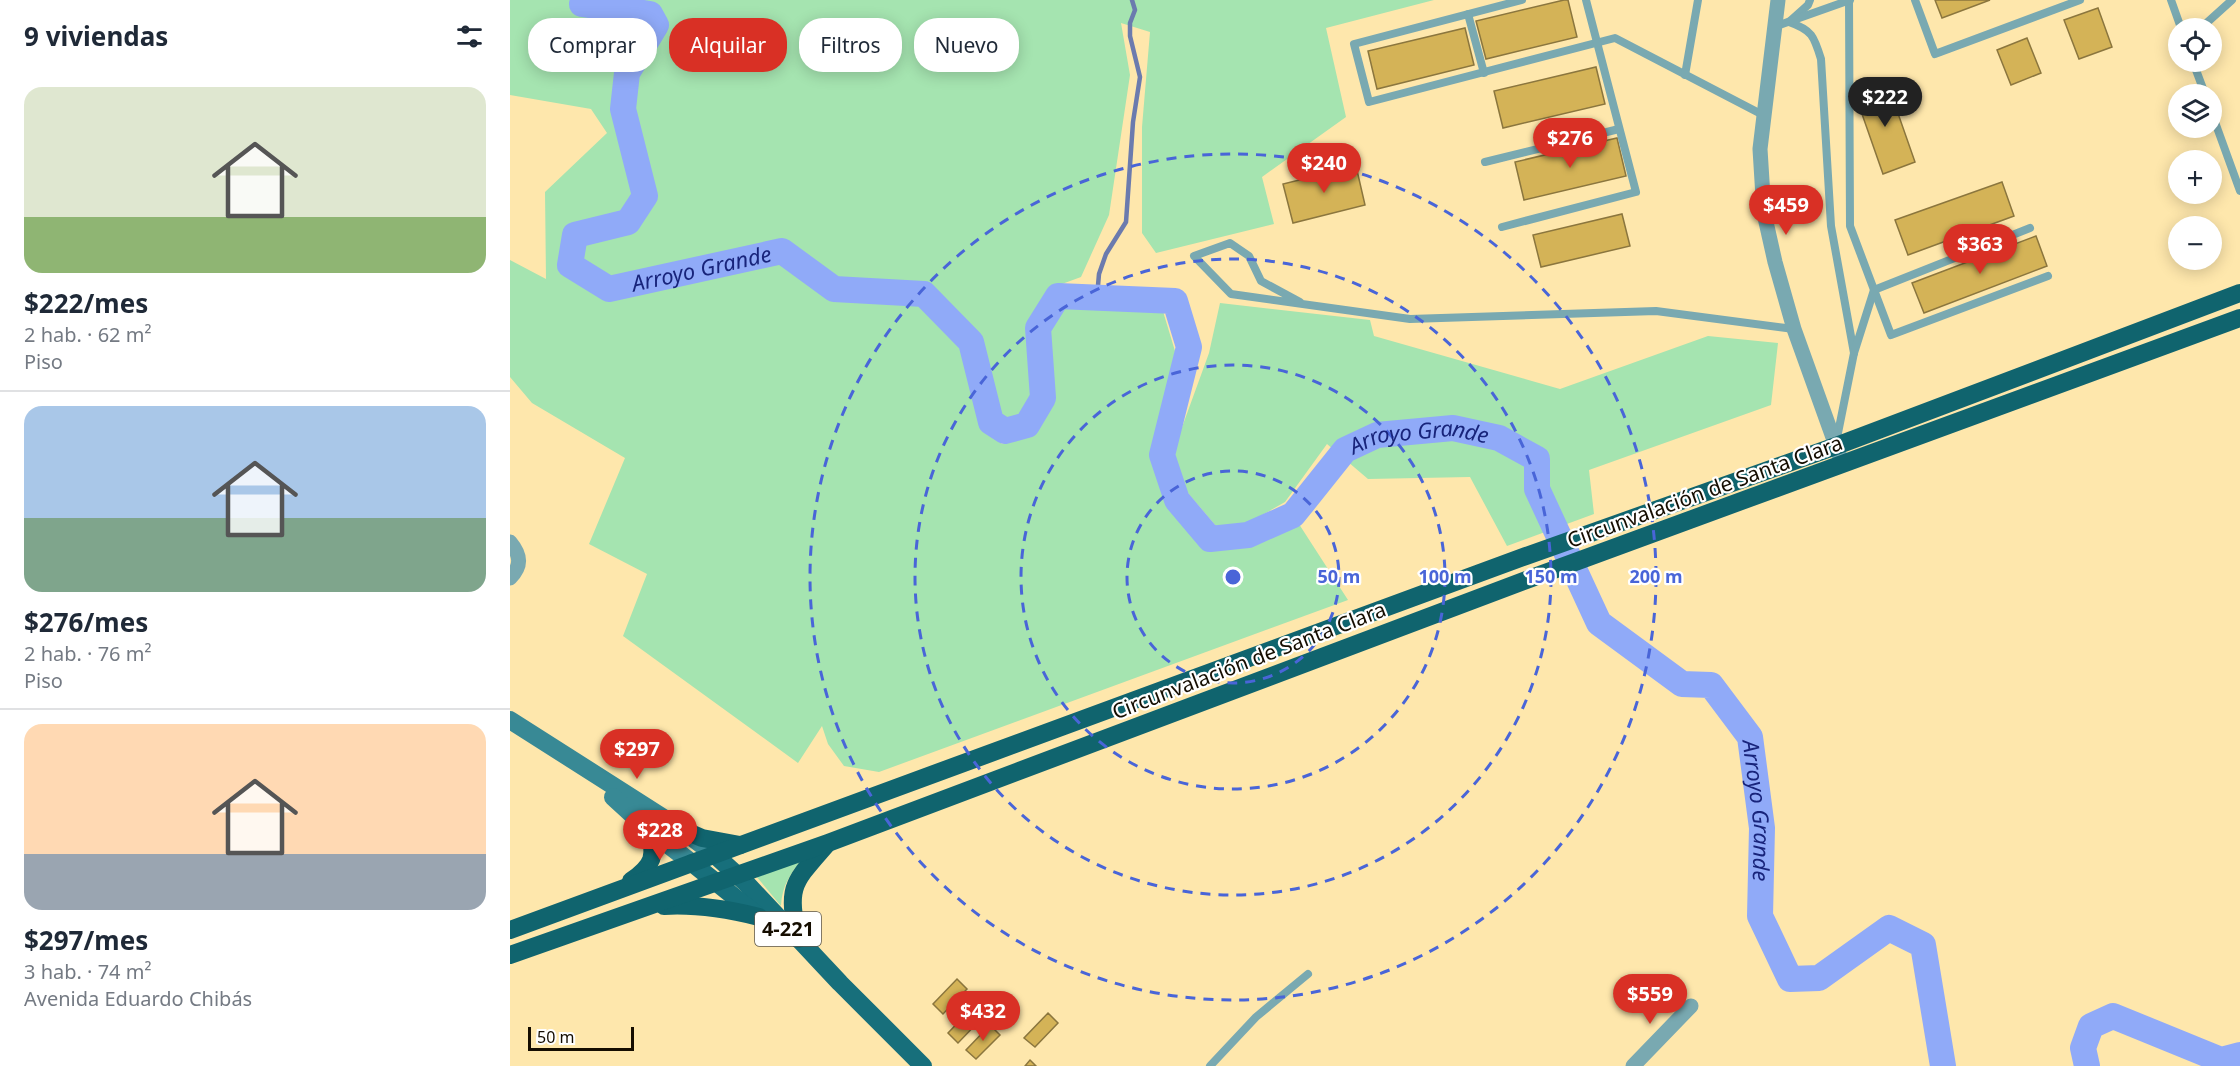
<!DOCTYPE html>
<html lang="es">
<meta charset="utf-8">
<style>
:root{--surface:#fff;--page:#f6f6f7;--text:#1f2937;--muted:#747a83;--line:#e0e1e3;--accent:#d93025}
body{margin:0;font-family:"Noto Sans",sans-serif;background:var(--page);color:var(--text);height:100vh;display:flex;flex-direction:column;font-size:22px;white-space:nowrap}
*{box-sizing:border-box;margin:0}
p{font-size:20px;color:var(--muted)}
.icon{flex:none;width:33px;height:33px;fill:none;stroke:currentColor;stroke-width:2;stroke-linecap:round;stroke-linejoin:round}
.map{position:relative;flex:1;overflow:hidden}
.sheet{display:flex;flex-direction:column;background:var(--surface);width:510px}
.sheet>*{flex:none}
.top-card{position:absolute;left:18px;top:18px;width:570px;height:54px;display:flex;gap:12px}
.tools{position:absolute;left:1658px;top:18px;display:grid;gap:12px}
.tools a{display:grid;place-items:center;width:54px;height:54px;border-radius:50%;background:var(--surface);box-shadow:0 3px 15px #0003;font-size:30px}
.scale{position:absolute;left:18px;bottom:15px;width:106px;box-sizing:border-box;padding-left:6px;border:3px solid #150d00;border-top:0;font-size:16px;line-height:21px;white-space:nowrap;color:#150d00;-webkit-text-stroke:4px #fff;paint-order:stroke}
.price{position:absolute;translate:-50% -51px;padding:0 14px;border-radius:21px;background:var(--accent);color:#fff;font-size:20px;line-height:39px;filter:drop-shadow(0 2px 3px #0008)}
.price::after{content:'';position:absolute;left:50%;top:36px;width:18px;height:14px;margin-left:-9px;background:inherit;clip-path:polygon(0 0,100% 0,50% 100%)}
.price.active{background:#222;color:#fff}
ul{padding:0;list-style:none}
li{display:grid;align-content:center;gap:12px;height:318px;padding:0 24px}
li+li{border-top:2px solid var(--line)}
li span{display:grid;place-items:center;height:186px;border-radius:18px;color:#555}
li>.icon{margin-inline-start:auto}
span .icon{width:108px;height:108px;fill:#fffc;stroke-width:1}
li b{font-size:26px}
h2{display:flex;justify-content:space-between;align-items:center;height:72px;padding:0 24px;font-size:26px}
.tag{padding:0 21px;border-radius:24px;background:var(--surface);box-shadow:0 3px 15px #0003;font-size:21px;line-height:54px}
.tag.active{background:var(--accent);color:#fff}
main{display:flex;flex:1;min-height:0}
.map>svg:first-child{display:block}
.green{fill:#a5e4b0}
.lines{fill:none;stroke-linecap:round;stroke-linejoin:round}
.stream{stroke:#6b7bae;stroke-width:4.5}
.river{stroke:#90aaf8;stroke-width:26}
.building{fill:#d4b357;stroke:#8b763e;stroke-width:1.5}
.service{stroke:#79a9b1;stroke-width:8}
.minor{stroke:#79a9b1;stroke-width:15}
.secondary{stroke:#388995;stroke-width:18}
.primary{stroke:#176f7b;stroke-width:18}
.trunk{stroke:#10646e;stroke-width:18}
.ring{fill:none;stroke:#4965d8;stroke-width:3;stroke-dasharray:10 8}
.labels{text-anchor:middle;stroke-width:4.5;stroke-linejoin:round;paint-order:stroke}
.shield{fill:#fff;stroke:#5b564c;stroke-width:1.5}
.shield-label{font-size:20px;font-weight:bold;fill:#150d00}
.street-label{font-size:21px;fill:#150d00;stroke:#fff}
.water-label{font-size:22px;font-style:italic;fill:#18247b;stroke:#fff}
.centre{fill:#4965d8;stroke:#fff;stroke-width:3}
.ring-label{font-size:18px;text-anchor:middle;font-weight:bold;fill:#4965d8;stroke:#fff;stroke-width:4.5;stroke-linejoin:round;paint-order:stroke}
</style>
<main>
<section class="sheet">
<h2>9 viviendas<svg class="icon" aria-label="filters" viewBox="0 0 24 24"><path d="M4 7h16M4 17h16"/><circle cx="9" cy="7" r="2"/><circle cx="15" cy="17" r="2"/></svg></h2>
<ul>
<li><span style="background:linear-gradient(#dfe7d0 70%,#8fb573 0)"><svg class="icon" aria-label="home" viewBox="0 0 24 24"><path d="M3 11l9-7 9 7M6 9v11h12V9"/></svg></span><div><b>$222/mes</b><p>2 hab. · 62 m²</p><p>Piso</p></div></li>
<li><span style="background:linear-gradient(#a9c7e8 60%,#7fa58c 0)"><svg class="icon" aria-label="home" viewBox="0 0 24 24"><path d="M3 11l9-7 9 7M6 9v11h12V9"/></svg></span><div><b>$276/mes</b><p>2 hab. · 76 m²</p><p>Piso</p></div></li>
<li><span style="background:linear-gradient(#ffd9b3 70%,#9aa5b1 0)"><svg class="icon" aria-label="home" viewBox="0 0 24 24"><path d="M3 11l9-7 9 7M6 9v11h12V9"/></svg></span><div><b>$297/mes</b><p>3 hab. · 74 m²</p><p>Avenida Eduardo Chibás</p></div></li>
</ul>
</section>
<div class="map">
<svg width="1730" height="1066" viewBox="0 0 1730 1066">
<rect width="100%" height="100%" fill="#fee7ac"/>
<g class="green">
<polygon points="0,0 924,0 816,28 836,117 752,177 764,224 646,253 632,233 632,127 640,32 611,23 620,75 599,215 571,277 541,288 517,340 523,396 491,444 521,436 540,404 538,331 555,304 652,308 665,351 642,453 659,502 693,546 744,542 787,521 838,600 369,772 334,766 318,744 312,726 288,763 113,636 137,574 79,544 115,458 22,403 0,377 0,260 36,279 35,192 97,133 81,109 0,95"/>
<polygon points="710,303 860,320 864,336 1050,389 1198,336 1268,343 1261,405 1079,470 1084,514 997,546 960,477 858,479 817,444 775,502 738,523 706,526 677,492 663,452 699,353"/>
<path d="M 292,859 C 280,874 272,886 271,906 L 246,876 Z"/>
</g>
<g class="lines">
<polyline class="stream" points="587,297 589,274 596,254 616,222 623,122 630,77 620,36 620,23 625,10 622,0"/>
<g class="river">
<path id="s1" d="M 73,0 L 72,4 L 140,14 L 146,25 L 117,73 L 113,109 L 135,196 L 118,222 L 65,235 L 60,265 L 99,289 L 272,251 L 324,289 L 414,294 L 461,342 L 481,422 L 495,431 L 517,425 L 533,398 L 528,328 L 548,296 L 665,301 L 679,347 L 652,455 L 667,500 L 700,539 L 738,535 L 783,515 L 835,450 L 867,435 L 943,428 L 989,438 L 1027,459 L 1027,489 L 1089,623 L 1172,684 L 1201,685 L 1240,737 L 1252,828 L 1250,916 L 1280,979 L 1309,978 L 1379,928 L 1413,945 L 1433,1066"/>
<polyline points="1577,1066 1573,1048 1581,1026 1603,1016 1711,1060 1730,1055"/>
</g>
</g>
<g class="building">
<polygon points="1054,0 1058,0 1067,37 976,59 966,21"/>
<polygon points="1425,0 1480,0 1432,18"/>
<polygon points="1588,8 1602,47 1569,59 1554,20"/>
<polygon points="955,28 964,65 867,89 858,51"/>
<polygon points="1517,38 1531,73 1501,85 1487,50"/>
<polygon points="1086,67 1095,104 993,128 984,91"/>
<polygon points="1377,82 1405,162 1373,174 1345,94"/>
<polygon points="1107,138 1116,176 1014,200 1005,162"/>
<polygon points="846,166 855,205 783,223 773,184"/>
<polygon points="1492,182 1504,216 1398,255 1385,220"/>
<polygon points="1112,214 1120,246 1031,267 1023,235"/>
<polygon points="1526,236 1537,266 1414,313 1402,283"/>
<polygon points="447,979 457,989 433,1014 423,1004"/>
<polygon points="461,1009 472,1018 448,1043 438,1033"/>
<polygon points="538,1013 548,1023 525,1047 514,1038"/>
<polygon points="480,1025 490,1035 466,1059 456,1050"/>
<polygon points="520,1060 526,1066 515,1066"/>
</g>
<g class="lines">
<g class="service">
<polyline points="1012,0 844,44 859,102 1105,38 1253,115"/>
<path d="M 1300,0 L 1298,5 L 1279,22 C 1302,30 1304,36 1311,59 L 1321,226 L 1344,353"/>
<polyline points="1339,0 1340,226 1381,335 1538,276"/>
<polyline points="1405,0 1425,54 1570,0"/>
<polyline points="1661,0 1671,28"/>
<polyline points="958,14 974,73"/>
<polyline points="1264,27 1340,0"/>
<polyline points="1691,28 1722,0"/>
<polyline points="1683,62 1695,94"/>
<polyline points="1175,75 1188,0"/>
<polyline points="1701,111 1730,191"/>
<polyline points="975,162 1109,129"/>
<polyline points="992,227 1126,192 1076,0"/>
<polyline points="790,302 751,281 739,256 720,243 684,256 721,294 900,319 1146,311 1284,329"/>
<polyline points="1327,438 1344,353 1364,290 1520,228"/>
<polyline points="700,1066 746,1017 798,974"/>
</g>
<g class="minor">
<polyline points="1268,0 1250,149 1254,213 1265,262 1284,329 1330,457"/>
<path d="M 0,542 C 11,555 12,566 0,578"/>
<polyline points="1123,1066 1181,1006"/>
</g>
<g class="secondary">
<polyline points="0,720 171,829 205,855"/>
<polyline points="103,797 139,830 182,863"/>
</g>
<g class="primary">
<polyline points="205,855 237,884 330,983 413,1066"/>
<polyline points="182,863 252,919"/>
</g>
<g class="trunk">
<polyline points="171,829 192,838 230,845"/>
<path d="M 121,881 C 144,865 146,856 139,830"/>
<path d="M 154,906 C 187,904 217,909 249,917"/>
<polyline points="0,930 1016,556 1326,446 1730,293"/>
<path d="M 288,939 C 277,886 282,884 316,845"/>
<polyline points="0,955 318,843 1027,576 1730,318"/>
</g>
</g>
<g class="ring">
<circle cx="723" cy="577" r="106"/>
<circle cx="723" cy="577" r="212"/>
<circle cx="723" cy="577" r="318"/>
<circle cx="723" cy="577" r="423"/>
</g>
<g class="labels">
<rect class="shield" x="245" y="912" width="66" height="34" rx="4.5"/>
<g class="shield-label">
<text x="278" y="936">4-221</text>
</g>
<g class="street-label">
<text transform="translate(1195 492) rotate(-20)" y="7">Circunvalación de Santa Clara</text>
<text transform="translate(739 661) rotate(-21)" y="7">Circunvalación de Santa Clara</text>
</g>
<g class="water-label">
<text dy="8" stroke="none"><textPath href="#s1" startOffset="524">Arroyo Grande</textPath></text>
<text dy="8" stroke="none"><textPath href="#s1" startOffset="1712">Arroyo Grande</textPath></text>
<text dy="8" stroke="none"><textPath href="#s1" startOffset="2286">Arroyo Grande</textPath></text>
</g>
</g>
<circle cx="723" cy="577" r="9" class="centre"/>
<g class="ring-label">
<text x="829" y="583">50 m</text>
<text x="935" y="583">100 m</text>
<text x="1041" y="583">150 m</text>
<text x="1146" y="583">200 m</text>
</g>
</svg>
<div class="tools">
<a><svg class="icon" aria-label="locate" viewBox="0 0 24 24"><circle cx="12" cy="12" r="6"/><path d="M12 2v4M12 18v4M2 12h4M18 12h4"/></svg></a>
<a><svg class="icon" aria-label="layers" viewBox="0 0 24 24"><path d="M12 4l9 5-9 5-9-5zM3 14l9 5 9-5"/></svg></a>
<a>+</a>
<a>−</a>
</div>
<div class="scale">50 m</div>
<b class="price active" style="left:1375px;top:128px">$222</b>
<b class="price" style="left:1060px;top:169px">$276</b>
<b class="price" style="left:814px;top:194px">$240</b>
<b class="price" style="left:1276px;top:236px">$459</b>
<b class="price" style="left:1470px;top:275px">$363</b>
<b class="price" style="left:127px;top:780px">$297</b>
<b class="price" style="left:150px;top:861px">$228</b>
<b class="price" style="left:1140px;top:1025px">$559</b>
<b class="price" style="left:473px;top:1042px">$432</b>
<div class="top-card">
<a class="tag">Comprar</a>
<a class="tag active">Alquilar</a>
<a class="tag">Filtros</a>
<a class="tag">Nuevo</a>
</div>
</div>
</main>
